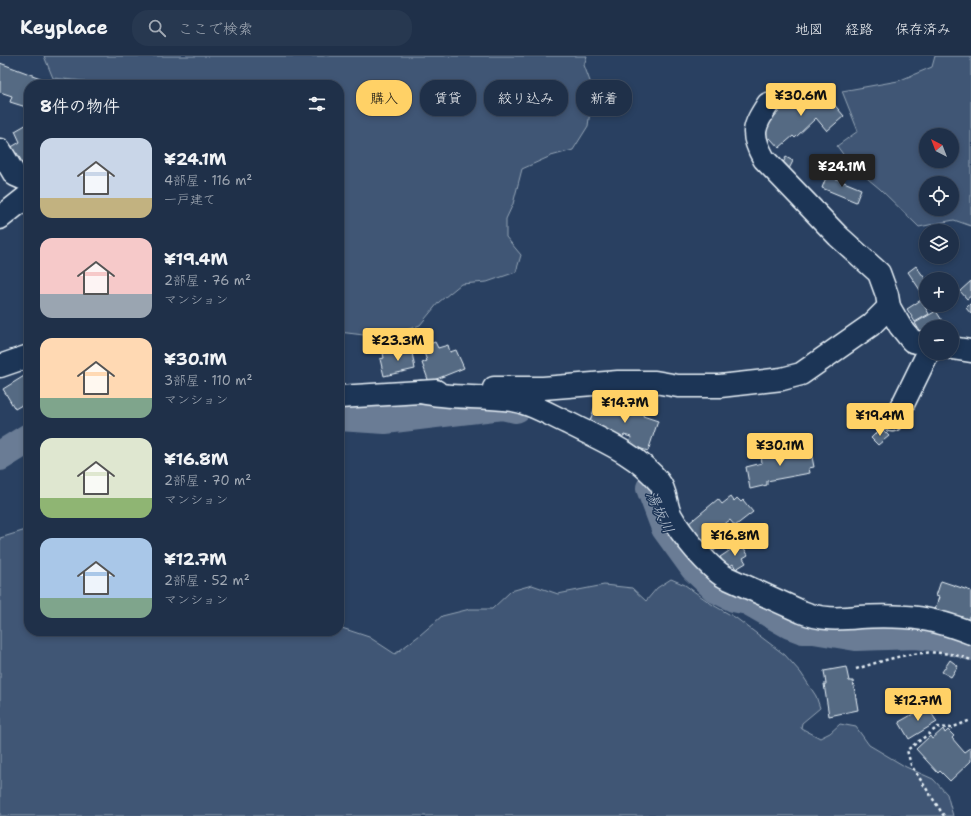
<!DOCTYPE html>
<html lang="ja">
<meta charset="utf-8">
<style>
:root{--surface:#1f3049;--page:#273850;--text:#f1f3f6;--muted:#a1a9b4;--line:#3c4b61;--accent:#ffd166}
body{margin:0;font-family:"Shantell Sans","Klee One",sans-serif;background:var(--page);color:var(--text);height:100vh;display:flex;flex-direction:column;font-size:15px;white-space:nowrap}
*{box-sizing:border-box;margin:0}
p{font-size:13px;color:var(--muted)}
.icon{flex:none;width:22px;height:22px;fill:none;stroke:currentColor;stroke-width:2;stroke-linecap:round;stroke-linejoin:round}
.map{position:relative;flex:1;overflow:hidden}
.panel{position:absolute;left:24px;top:24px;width:320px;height:556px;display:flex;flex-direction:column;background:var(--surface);border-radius:16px;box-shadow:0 2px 6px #0003,0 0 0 1px var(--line)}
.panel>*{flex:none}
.guide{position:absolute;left:356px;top:24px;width:380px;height:36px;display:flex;gap:8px}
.needle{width:26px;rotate:318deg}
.tools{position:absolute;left:919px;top:72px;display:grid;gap:8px}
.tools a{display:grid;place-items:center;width:40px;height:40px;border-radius:50%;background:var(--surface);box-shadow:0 2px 6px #0003,0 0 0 1px var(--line);font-size:20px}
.price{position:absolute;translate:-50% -34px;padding:0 9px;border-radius:4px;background:var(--accent);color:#111;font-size:13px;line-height:26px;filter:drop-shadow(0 1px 2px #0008)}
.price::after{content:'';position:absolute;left:50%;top:24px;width:12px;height:9px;margin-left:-6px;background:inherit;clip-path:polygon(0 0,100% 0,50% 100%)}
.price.active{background:#222;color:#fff}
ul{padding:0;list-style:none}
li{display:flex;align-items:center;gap:12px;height:100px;padding:0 16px}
li span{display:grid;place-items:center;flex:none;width:112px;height:80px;border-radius:12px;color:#555}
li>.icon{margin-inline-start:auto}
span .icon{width:48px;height:48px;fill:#fffc;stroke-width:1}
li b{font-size:17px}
h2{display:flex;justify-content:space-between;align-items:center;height:48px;padding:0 16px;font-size:17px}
.chip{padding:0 14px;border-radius:16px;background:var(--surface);box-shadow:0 2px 6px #0003,0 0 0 1px var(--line);font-size:14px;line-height:36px}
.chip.active{background:var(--accent);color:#111}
header{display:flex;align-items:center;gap:24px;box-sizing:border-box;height:56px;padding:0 20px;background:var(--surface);border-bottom:1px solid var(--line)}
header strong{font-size:19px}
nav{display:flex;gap:22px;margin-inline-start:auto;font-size:14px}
.search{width:280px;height:36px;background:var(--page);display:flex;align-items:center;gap:10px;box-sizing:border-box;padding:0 14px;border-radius:16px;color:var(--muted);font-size:15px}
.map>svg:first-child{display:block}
.green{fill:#415774;stroke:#94a4b6;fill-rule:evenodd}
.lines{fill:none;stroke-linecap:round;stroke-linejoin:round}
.river{stroke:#6b7c95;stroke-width:30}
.building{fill:#556a83;stroke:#e8f1f8}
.minor-casing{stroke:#e8f1f8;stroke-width:25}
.path{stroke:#e8f1f8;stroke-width:2.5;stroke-dasharray:3 3;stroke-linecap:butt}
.minor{stroke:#1d3557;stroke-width:22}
.labels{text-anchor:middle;stroke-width:3;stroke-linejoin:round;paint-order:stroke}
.water-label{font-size:15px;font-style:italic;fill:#b6c2d0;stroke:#1d3557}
</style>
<header>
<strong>Keyplace</strong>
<div class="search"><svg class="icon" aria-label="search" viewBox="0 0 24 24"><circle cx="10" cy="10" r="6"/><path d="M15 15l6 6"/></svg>ここで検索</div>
<nav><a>地図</a><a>経路</a><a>保存済み</a></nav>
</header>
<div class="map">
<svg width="971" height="760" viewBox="0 0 971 760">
<rect width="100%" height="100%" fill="#294061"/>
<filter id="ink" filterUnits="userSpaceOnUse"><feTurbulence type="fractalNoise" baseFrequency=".025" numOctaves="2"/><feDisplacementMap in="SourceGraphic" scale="8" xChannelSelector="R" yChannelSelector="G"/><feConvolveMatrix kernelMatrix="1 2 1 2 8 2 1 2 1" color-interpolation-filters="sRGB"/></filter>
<g filter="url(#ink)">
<g class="green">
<polygon points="44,0 587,0 584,9 591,28 591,48 588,70 573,94 551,100 522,113 513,148 506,163 506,181 521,199 516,216 487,226 461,228 439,246 420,269 401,276 372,280 339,276 339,29 89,29 84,25 53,22"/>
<path d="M 935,0 L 971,0 L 971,170 L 954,164 L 919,171 L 880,133 L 850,108 L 837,90 L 858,75 L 842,35 L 898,25 L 932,11 ZM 926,79 L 952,79 L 952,105 L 926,105 ZM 926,127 L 952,127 L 952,153 L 926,153 Z"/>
<polygon points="29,473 29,575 339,575 339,571 369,581 395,598 420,579 442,560 470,553 492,553 511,535 532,529 558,538 604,529 632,532 646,545 657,532 671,523 685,529 713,549 736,562 785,599 801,617 816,640 820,652 802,667 801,672 820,682 830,677 840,668 856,671 869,689 906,711 933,723 947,738 953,760 0,760 0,482"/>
</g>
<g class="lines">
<g class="river">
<polyline points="339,360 385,363 502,349 516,352"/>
<polyline points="0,400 29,382"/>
<polyline points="651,432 666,472 695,512 716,532 734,541 748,544 790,568 803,573 814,573 856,580 916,578 943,581 971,590"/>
</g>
</g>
<g class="building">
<polygon points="0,7 43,23 41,29 29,29 29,52 10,46 12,40 0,36"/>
<polygon points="820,32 844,60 827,75 816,62 795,82 793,80 779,92 770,82 765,86 760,79 767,73 764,69 780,55 777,51 786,43 789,46 801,35 803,37 807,34 811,39"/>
<polygon points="29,67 29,117 28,117 17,97 11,100 8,93 20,86 15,75"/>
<polygon points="786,101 793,105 787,117 780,113"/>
<polygon points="827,119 861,133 856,146 822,132"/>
<polygon points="916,210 926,224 926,239 924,240 908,216"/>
<polygon points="971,225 971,240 967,243 960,235"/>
<polygon points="921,244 929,258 915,266 907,253"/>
<polygon points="971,247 971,258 966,252"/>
<polygon points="936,255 945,269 941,271 926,271 926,280 923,281 915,267"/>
<polygon points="435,286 438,292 448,289 450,296 456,294 464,312 429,326 422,307 427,305 422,291"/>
<polygon points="411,291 415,313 384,320 380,303 384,302 383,297"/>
<polygon points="29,317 29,345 15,353 3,333"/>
<polygon points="603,345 623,352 625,347 645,354 643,360 658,365 648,395 629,389 631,381 624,379 622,382 593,373 595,367 590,365 595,350 600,352"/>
<polygon points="881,372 889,380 878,389 871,382"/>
<polygon points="810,391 814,411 809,412 810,417 767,425 767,429 750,433 746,411 762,407 761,400"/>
<polygon points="731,441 734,445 737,442 741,446 743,444 753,456 735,470 730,464 719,472 728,484 711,497 688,468 718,443 722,448"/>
<polygon points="741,487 748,499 743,502 746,507 736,513 733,508 727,512 720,501"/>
<polygon points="941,525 971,535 971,560 969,560 968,564 935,553 939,541 936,540"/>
<polygon points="950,604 958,610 951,621 942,616"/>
<polygon points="846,611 849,625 853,625 858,654 829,660 824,628 826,628 824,615"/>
<polygon points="927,650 937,666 909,683 899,666"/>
<polygon points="943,673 945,677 948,674 954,680 952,682 964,696 971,691 971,705 950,725 940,715 938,717 916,693 930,680 932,683"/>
</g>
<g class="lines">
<g class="minor-casing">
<g id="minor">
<path d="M 768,48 C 753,71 750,78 764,103 L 838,180 L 879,217 L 887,239 L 889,251"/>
<polyline points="0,94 15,119 29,125"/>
<polyline points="0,162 29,139"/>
<polyline points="952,292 971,295"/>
<polyline points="0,310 29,300"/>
<polyline points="494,332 543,332 618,326 655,326 678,330 720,330 782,323 801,318 871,269 889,251 900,270 912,285 926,288"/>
<path d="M 421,336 C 452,343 481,339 512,344 C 531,347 550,359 568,367 C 599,383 636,397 659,426 C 667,436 665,449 671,460 C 681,478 708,511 725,521 L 802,556 C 821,564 839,563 859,561 C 874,560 891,560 906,561 C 927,562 951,569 971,577"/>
<polyline points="339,341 436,335"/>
<polyline points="892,364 904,346 928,297"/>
</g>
</g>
<g class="path">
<path d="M 856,613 C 895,601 931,588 971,604"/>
<polyline points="944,760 911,709 907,694 938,671 951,672 971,664"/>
</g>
<use href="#minor" class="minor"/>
</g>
</g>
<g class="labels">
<g class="water-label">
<text transform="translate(660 456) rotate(65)" y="5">湯坂川</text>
</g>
</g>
</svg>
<div class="tools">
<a><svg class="needle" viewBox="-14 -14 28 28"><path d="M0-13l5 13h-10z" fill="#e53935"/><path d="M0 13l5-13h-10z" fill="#a1a9b4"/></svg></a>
<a><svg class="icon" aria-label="locate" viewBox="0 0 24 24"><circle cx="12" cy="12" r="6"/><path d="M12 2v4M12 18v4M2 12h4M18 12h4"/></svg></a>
<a><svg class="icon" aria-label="layers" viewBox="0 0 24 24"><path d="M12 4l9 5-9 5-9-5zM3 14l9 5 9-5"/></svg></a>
<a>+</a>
<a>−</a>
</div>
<b class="price" style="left:801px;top:61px">¥30.6M</b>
<b class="price active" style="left:842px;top:132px">¥24.1M</b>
<b class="price" style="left:398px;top:306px">¥23.3M</b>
<b class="price" style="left:625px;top:368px">¥14.7M</b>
<b class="price" style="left:880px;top:381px">¥19.4M</b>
<b class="price" style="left:780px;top:411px">¥30.1M</b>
<b class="price" style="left:735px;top:501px">¥16.8M</b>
<b class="price" style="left:918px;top:666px">¥12.7M</b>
<div class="guide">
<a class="chip active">購入</a>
<a class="chip">賃貸</a>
<a class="chip">絞り込み</a>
<a class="chip">新着</a>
</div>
<section class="panel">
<h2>8件の物件<svg class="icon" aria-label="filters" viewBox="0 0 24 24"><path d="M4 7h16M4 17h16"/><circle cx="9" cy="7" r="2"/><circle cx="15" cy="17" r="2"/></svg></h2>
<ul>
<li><span style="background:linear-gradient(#c9d6e8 75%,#c2b280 0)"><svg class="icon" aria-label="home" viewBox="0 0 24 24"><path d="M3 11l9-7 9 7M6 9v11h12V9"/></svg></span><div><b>¥24.1M</b><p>4部屋 · 116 m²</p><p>一戸建て</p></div></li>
<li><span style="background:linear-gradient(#f6c9c9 70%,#9aa5b1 0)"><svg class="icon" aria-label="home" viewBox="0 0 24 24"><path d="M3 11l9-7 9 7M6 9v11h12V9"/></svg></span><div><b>¥19.4M</b><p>2部屋 · 76 m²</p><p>マンション</p></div></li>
<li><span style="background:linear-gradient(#ffd9b3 75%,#7fa58c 0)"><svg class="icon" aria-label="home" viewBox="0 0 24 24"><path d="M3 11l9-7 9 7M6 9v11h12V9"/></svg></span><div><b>¥30.1M</b><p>3部屋 · 110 m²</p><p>マンション</p></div></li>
<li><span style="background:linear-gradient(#dfe7d0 75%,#8fb573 0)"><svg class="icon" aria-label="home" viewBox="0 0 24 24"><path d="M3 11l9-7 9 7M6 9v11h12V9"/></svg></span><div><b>¥16.8M</b><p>2部屋 · 70 m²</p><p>マンション</p></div></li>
<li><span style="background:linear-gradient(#a9c7e8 75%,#7fa58c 0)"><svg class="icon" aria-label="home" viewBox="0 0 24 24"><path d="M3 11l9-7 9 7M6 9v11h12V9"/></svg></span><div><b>¥12.7M</b><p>2部屋 · 52 m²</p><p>マンション</p></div></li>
</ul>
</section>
</div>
